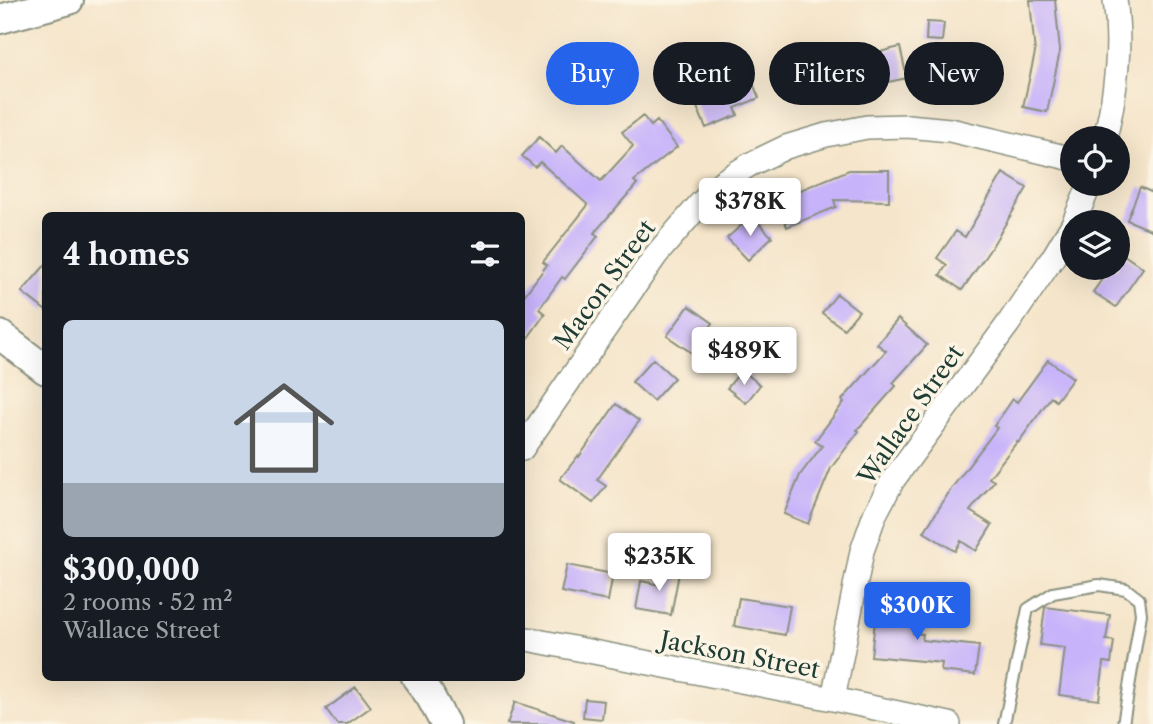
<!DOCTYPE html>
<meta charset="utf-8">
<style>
body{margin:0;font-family:"Libre Caslon Text",serif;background:#20242c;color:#f1f3f6;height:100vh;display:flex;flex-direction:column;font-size:26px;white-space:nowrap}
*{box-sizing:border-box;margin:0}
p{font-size:23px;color:#9ea1a6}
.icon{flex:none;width:38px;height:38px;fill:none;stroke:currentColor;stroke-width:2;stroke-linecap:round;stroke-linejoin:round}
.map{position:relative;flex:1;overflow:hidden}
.details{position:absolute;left:42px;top:212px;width:483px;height:469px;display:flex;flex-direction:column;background:#171b24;border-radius:10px;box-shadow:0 7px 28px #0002}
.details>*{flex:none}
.hud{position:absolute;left:546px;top:42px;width:500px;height:63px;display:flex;gap:14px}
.fabs{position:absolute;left:1060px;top:126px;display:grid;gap:14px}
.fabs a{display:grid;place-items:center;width:70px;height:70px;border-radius:50%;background:#171b24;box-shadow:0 7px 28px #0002;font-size:35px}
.price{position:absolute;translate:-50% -60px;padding:0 16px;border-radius:7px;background:#fff;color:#222;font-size:23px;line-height:46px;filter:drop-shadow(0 2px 4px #0008)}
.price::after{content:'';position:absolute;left:50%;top:42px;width:21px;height:16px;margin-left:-10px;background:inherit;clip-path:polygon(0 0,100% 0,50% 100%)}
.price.current{background:#2563eb;color:#fff}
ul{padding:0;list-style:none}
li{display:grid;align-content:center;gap:14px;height:371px;padding:0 21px}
li span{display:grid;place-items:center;height:217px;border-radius:10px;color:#555}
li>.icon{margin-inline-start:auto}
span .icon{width:126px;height:126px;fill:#fffc;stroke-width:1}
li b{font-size:30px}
h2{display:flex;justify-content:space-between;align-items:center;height:84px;padding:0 21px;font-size:30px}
.pill{padding:0 24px;border-radius:32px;background:#171b24;box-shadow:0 7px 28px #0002;font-size:24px;line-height:63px}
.pill.current{background:#2563eb;color:#fff}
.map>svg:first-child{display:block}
</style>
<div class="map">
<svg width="1153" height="724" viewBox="0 0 1153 724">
<rect width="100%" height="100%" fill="#fcf5e5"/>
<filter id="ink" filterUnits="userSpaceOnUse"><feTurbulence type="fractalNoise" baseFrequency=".0143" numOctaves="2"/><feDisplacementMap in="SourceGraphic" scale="14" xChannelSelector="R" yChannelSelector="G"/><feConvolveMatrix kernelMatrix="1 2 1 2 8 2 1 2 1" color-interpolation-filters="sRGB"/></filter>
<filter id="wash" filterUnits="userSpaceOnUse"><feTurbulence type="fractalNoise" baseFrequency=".00686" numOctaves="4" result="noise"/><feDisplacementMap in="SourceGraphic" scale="28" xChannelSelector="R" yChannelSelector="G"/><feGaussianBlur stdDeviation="1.57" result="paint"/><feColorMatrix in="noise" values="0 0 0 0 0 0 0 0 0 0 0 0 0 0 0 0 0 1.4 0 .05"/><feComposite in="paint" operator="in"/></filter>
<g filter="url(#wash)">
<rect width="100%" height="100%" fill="#f5e5ca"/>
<g id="blocks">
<path fill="#c7b3fa" d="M 1030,0 L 1055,0 L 1060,51 L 1047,112 L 1023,107 L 1035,53 Z
M 927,22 L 944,23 L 942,41 L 926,40 Z
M 900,47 L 907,78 L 879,84 L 876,72 L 792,93 L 786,67 L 845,53 L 847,60 Z
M 936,54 L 962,55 L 961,84 L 934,83 Z
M 752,81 L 759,98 L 735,108 L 738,115 L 706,128 L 694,100 L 726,87 L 728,91 Z
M 643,116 L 651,126 L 657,121 L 677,147 L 634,181 L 637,184 L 594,233 L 598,236 L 565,279 L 562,277 L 539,309 L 545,314 L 522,346 L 522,296 L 523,297 L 547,265 L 543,262 L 588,205 L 540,162 L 535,167 L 522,156 L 539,137 L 556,153 L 562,146 L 601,181 L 633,146 L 622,132 Z
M 849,170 L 889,170 L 889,201 L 834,200 L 836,207 L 787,227 L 776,200 Z
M 1003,173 L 1027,188 L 991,248 L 962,290 L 940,275 L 947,265 L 937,258 L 956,231 L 965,237 Z
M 1140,187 L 1153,193 L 1153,231 L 1127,220 Z
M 752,216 L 772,237 L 748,260 L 727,238 Z
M 1118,251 L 1143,268 L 1116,307 L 1093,292 L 1110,268 L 1118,268 Z
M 46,264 L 46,311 L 22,292 Z
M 837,294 L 859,311 L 844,329 L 822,313 Z
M 689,306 L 713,323 L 692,353 L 667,336 Z
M 898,319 L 927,345 L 893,383 L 896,386 L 857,430 L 859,431 L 831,468 L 808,524 L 784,514 L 800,475 L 822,446 L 815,441 L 844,402 L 842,400 L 886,351 L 877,344 Z
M 653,359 L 674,378 L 653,401 L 632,382 Z
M 1048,360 L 1073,378 L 1056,401 L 1051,397 L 1018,443 L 1017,442 L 989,478 L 994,481 L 970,511 L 992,525 L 976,551 L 961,541 L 955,551 L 924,532 L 951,489 L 997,428 L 994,426 L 1013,399 L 1017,402 Z
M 742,370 L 760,385 L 746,403 L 727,388 Z
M 616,404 L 639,421 L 597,480 L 606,486 L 593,503 L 560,479 L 578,456 L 579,457 Z
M 567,565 L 613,574 L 608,601 L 561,592 Z
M 663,565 L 680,568 L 671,615 L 636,609 L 641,581 L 660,585 Z
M 739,598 L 790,606 L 785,635 L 734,626 Z
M 877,604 L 916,608 L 913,633 L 923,634 L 922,640 L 979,646 L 975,675 L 941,671 L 942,663 L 871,656 Z
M 1045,607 L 1110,615 L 1106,640 L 1114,641 L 1111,663 L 1104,662 L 1099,700 L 1059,695 L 1065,648 L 1040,645 Z
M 356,687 L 371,707 L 347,724 L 337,724 L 326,709 Z
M 585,699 L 604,701 L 602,719 L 583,717 Z
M 515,702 L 574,721 L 573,724 L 507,724 Z"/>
</g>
</g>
<g filter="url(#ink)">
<use href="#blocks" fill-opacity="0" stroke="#8a917f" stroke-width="2"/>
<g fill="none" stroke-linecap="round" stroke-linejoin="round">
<defs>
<path id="service" d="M 1004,724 L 1028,609 L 1053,593 L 1099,585 L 1126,589 L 1139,599 L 1141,614 L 1123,724"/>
<path id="minor" d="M 1105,138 C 1116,93 1122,47 1115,0
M 1074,222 L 1090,184
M 522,449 L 656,255 L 699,205 L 722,182 L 749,165 L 786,147 L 826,135 L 867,127 L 908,126 L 950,130 L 1073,159
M 522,638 L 833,699 L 949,724
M 833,699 L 862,551 L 875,514 L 893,480 L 1008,324 L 1054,256 L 1073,224"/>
<path id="tertiary" d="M 0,19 L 69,0
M 0,335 L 46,370
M 416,677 L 430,696 L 445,724"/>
</defs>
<use href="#service" stroke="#8a917f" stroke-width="14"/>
<use href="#minor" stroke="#8a917f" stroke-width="26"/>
<use href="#tertiary" stroke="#8a917f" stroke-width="32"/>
<use href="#service" stroke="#fff" stroke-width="10"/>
<use href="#minor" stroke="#fff" stroke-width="23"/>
<use href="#tertiary" stroke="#fff" stroke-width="28"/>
</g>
</g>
<g text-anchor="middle" stroke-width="7" stroke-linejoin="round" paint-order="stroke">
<g font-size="24" fill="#1f3d34" stroke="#fcf5e5">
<text transform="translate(605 285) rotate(-54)" y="8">Macon Street</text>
<text transform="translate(911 415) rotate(-55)" y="8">Wallace Street</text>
<text transform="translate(740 655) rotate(11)" y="8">Jackson Street</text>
</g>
</g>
</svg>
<div class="fabs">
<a><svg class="icon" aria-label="locate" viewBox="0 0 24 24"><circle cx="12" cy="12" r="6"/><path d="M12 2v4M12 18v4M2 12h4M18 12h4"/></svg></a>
<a><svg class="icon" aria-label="layers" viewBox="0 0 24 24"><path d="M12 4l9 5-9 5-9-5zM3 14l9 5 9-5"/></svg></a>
</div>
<b class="price" style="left:750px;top:238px">$378K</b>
<b class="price" style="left:744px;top:387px">$489K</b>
<b class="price" style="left:659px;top:593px">$235K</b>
<b class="price current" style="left:917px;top:642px">$300K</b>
<div class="hud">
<a class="pill current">Buy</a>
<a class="pill">Rent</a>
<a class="pill">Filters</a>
<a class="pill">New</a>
</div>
<section class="details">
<h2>4 homes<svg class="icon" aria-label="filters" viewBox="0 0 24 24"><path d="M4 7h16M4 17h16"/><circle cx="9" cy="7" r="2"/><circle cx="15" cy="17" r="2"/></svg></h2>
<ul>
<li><span style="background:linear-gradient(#c9d6e8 75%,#9aa5b1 0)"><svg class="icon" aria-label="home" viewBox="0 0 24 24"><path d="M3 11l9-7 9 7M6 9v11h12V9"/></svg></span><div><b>$300,000</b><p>2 rooms · 52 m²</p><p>Wallace Street</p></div></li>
</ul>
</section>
</div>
